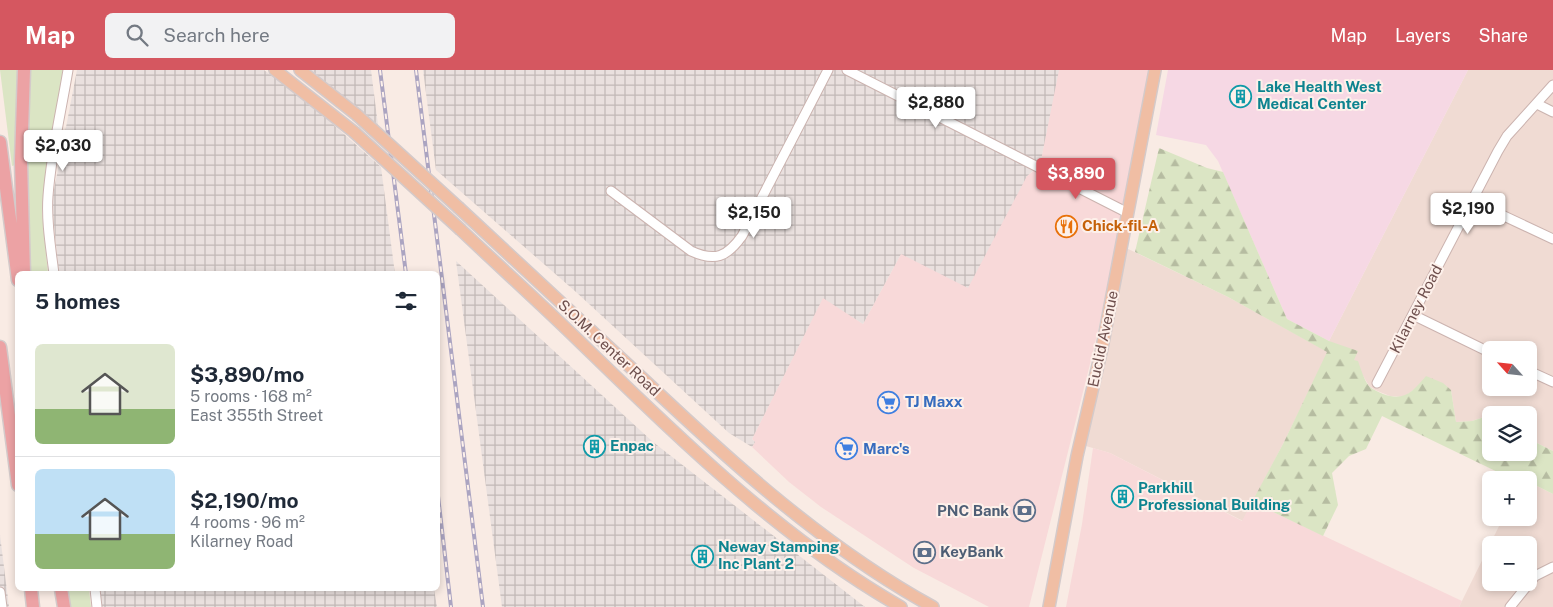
<!DOCTYPE html>
<meta charset="utf-8">
<style>
body{margin:0;font-family:"Public Sans",sans-serif;background:#f2f2f3;color:#1f2937;height:100vh;display:flex;flex-direction:column;font-size:19px;white-space:nowrap}
*{box-sizing:border-box;margin:0}
p{font-size:16px;color:#747a83}
.icon{flex:none;width:28px;height:28px;fill:none;stroke:currentColor;stroke-width:2;stroke-linecap:round;stroke-linejoin:round}
.map{position:relative;flex:1;overflow:hidden}
.side{position:absolute;left:15px;top:201px;width:425px;height:320px;display:flex;flex-direction:column;background:#fff;border-radius:8px;box-shadow:0 2px 8px #0003}
.side>*{flex:none}
.needle{width:32px;rotate:297deg}
.buttons{position:absolute;left:1482px;top:271px;display:grid;gap:10px}
.buttons a{display:grid;place-items:center;width:55px;height:55px;border-radius:8px;background:#fff;box-shadow:0 2px 8px #0003;font-size:25px}
.price{position:absolute;translate:-50% -42px;padding:0 11px;border-radius:5px;background:#fff;color:#222;font-size:16px;line-height:32px;filter:drop-shadow(0 1px 2px #0008)}
.price::after{content:'';position:absolute;left:50%;top:30px;width:15px;height:11px;margin-left:-8px;background:inherit;clip-path:polygon(0 0,100% 0,50% 100%)}
.price.active{background:#d55760;color:#fff}
ul{padding:0;list-style:none}
li{display:flex;align-items:center;gap:15px;height:125px;padding:0 20px}
li+li{border-top:1px solid #e0e1e3}
li span{display:grid;place-items:center;flex:none;width:140px;height:100px;border-radius:8px;color:#555}
li>.icon{margin-inline-start:auto}
span .icon{width:60px;height:60px;fill:#fffc;stroke-width:1}
li b{font-size:21px}
h2{display:flex;justify-content:space-between;align-items:center;height:60px;padding:0 20px;font-size:21px}
header{display:flex;align-items:center;gap:30px;box-sizing:border-box;height:70px;padding:0 25px;background:#d55760;color:#fff}
header strong{font-size:24px}
nav{display:flex;gap:28px;margin-inline-start:auto;font-size:18px}
.search{width:350px;height:45px;background:#f2f2f3;display:flex;align-items:center;gap:12px;box-sizing:border-box;padding:0 18px;border-radius:8px;color:#747a83;font-size:19px}
.map>svg:first-child{display:block}
</style>
<header>
<strong>Map</strong>
<div class="search"><svg class="icon" aria-label="search" viewBox="0 0 24 24"><circle cx="10" cy="10" r="6"/><path d="M15 15l6 6"/></svg>Search here</div>
<nav><a>Map</a><a>Layers</a><a>Share</a></nav>
</header>
<div class="map">
<svg width="1553" height="537" viewBox="0 0 1553 537">
<defs>
<pattern id="industrial-grid" width="8" height="8" patternUnits="userSpaceOnUse" patternTransform="scale(1.25)"><rect width="8" height="8" fill="#e9e0de"/><path d="M0 4h8M4 0v8" fill="none" stroke="#c1b8b6"/></pattern>
<pattern id="forest-firs" width="22" height="20" patternUnits="userSpaceOnUse" patternTransform="scale(1.25)"><rect width="22" height="20" fill="#dbe5c4"/><path d="M5 1l3.5 6h-7zM16 11l3.5 6h-7z" fill="#b6bca1"/></pattern>
</defs>
<rect width="100%" height="100%" fill="#f9ebe4"/>
<path fill="#f0dbd3" fill-rule="evenodd" d="M 1468,0 L 1553,0 L 1553,381 L 1529,369 L 1529,345 L 1491,345 L 1491,351 L 1484,347 L 1472,351 L 1456,352 L 1451,320 L 1416,318 L 1404,327 L 1390,326 L 1375,320 L 1369,316 L 1354,290 L 1329,271 ZM 1491,280 L 1529,280 L 1529,318 L 1491,318 Z
M 1122,176 L 1228,227 L 1328,282 L 1284,372 L 1243,451 L 1110,383 L 1079,374 Z
M 1529,412 L 1553,424 L 1553,537 L 1459,537 L 1503,448 L 1529,448 ZM 1491,475 L 1529,475 L 1529,512 L 1491,512 Z"/>
<path fill="#f8d9d9" d="M 1058,0 L 1151,0 L 1125,138 L 1040,95 Z
M 1036,99 L 1124,146 L 1093,282 L 1029,537 L 989,537 L 914,498 L 821,437 L 789,412 L 752,377 L 755,372 L 752,369 L 823,227 L 863,254 L 901,184 L 1027,106 Z
M 1093,378 L 1110,383 L 1242,451 L 1252,432 L 1462,531 L 1459,537 L 1066,537 L 1082,454 Z"/>
<path fill="url(#industrial-grid)" d="M 77,0 L 264,0 L 309,33 L 381,97 L 395,204 L 59,204 L 53,144 L 53,125 Z
M 311,0 L 371,0 L 378,55 Z
M 423,0 L 1059,0 L 1040,95 L 1027,106 L 968,218 L 901,184 L 863,254 L 823,228 L 752,369 L 755,372 L 752,377 L 729,363 L 576,222 L 436,100 Z
M 456,191 L 653,372 L 865,537 L 502,537 Z
M 0,465 L 9,537 L 0,537 Z
M 100,519 L 434,519 L 437,537 L 102,537 Z"/>
<path fill="#f6d8e4" d="M 1168,0 L 1468,0 L 1329,271 L 1287,249 L 1218,91 L 1206,75 L 1156,65 Z"/>
<path fill="#dbe5c4" d="M 0,0 L 18,0 L 15,95 L 12,96 Z
M 31,0 L 63,0 L 42,142 L 48,204 L 29,204 L 26,128 Z
M 65,519 L 89,519 L 91,537 L 68,537 Z"/>
<path fill="url(#forest-firs)" d="M 1159,78 L 1207,98 L 1223,102 L 1287,249 L 1329,271 L 1358,281 L 1354,290 L 1358,291 C 1361,299 1364,310 1369,316 C 1373,320 1379,322 1383,324 C 1405,332 1413,321 1426,306 L 1443,313 L 1451,320 L 1456,352 L 1472,351 L 1484,347 L 1491,351 L 1491,382 L 1529,382 L 1529,369 L 1553,381 L 1553,424 L 1529,412 L 1529,410 L 1522,409 L 1514,410 L 1382,346 L 1366,379 L 1349,386 L 1332,403 L 1338,435 L 1323,466 L 1252,432 L 1284,372 L 1327,282 L 1228,227 L 1135,182 Z"/>
<g fill="none" stroke-linecap="round" stroke-linejoin="round">
<defs>
<path id="minor" d="M 847,0 L 1128,143
M 1537,34 L 1553,42
M 611,121 L 691,181 C 715,192 727,187 742,166 L 828,0
M 1472,131 L 1553,169
M 54,204 C 51,179 46,152 48,126 C 51,84 61,42 68,0
M 1413,245 L 1491,283
M 1529,301 L 1553,312
M 1377,313 L 1498,81 L 1507,66 L 1553,15
M 95,519 L 97,537
M 0,522 L 2,537
M 1510,537 L 1535,506 L 1553,497"/>
<path id="major" d="M 275,0 L 354,62
M 300,0 L 357,45
M 459,138 C 520,194 581,251 642,308 C 732,393 824,477 933,537
M 461,160 C 500,197 540,233 579,271 C 679,368 780,468 901,537
M 1049,537 L 1077,386 L 1102,278 L 1155,0"/>
<path id="highway" d="M 24,0 L 21,91 L 24,204
M 0,72 L 18,210
M 0,277 L 18,415
M 31,519 L 33,537
M 61,519 L 64,537"/>
</defs>
<use href="#minor" stroke="#cbb3af" stroke-width="11"/>
<use href="#major" stroke="#d4caca" stroke-width="14"/>
<use href="#highway" stroke="#d4caca" stroke-width="15"/>
<use href="#minor" stroke="#fff" stroke-width="9"/>
<use href="#major" stroke="#f0bea4" stroke-width="11"/>
<use href="#highway" stroke="#eca2a4" stroke-width="12"/>
<defs>
<path id="rail" d="M 380,0 L 406,204
M 416,0 L 483,537
M 438,426 L 451,537"/>
</defs>
<use href="#rail" stroke="#aba4c1" stroke-width="4"/>
<use href="#rail" stroke="#fdf0ea" stroke-width="2" stroke-dasharray="5.5" stroke-linecap="butt"/>
<defs>
<path id="major-bridge" d="M 357,45 L 459,138
M 354,62 L 461,160"/>
</defs>
<use href="#major-bridge" stroke="#d4caca" stroke-width="14" stroke-linecap="butt"/>
<use href="#major-bridge" stroke="#f0bea4" stroke-width="11"/>
</g>
<defs>
<symbol id="building-ring" viewBox="-11 -11 22 22"><circle r="9.5" fill="#fdf0ea" stroke="#0f9aa8" stroke-width="1.5"/><path d="M-4-6H4V6H1V3H-1V6H-4ZM-2.5-4.3h1.7v1.8h-1.7ZM.8-4.3h1.7v1.8H.8ZM-2.5-1h1.7V.8h-1.7ZM.8-1h1.7V.8H.8Z" fill="#0f9aa8"/></symbol>
<symbol id="restaurant-ring" viewBox="-11 -11 22 22"><circle r="9.5" fill="#fdf0ea" stroke="#e8710a" stroke-width="1.5"/><path d="M-5-6h1v4h1v-4h1v4h1v-4h1v5L-1.5 .5V6h-2V.5L-5-1ZM5-6V6H3V1.5H1.5Q1.5-4 5-6Z" fill="#e8710a"/></symbol>
<symbol id="supermarket-ring" viewBox="-11 -11 22 22"><circle r="9.5" fill="#fdf0ea" stroke="#3f7fe0" stroke-width="1.5"/><path d="M-6-5.5h2.5l.6 2H6L4.5 2H-2.5L-4.4-4H-6ZM-1.5 3.2a1.3 1.3 0 1 0 .1 0ZM3 3.2a1.3 1.3 0 1 0 .1 0Z" fill="#3f7fe0"/></symbol>
<symbol id="bank-ring" viewBox="-11 -11 22 22"><circle r="9.5" fill="#fdf0ea" stroke="#5c6f8a" stroke-width="1.5"/><path d="M-6-4H6V4H-6ZM0-2.3a2.3 2.3 0 1 0 0 4.6a2.3 2.3 0 1 0 0-4.6Z" fill="#5c6f8a"/></symbol>
</defs>
<g fill-rule="evenodd">
<use href="#building-ring" x="1228" y="14" width="25" height="25"/>
<use href="#restaurant-ring" x="1054" y="144" width="25" height="25"/>
<use href="#supermarket-ring" x="876" y="320" width="25" height="25"/>
<use href="#building-ring" x="582" y="364" width="25" height="25"/>
<use href="#supermarket-ring" x="834" y="366" width="25" height="25"/>
<use href="#building-ring" x="1110" y="414" width="25" height="25"/>
<use href="#bank-ring" x="1012" y="428" width="25" height="25"/>
<use href="#bank-ring" x="912" y="470" width="25" height="25"/>
<use href="#building-ring" x="690" y="474" width="25" height="25"/>
</g>
<g text-anchor="middle" stroke-width="4" stroke-linejoin="round" paint-order="stroke">
<g font-size="15" font-weight="bold" fill="#0d838f" stroke="#fdf0ea" text-anchor="start">
<text x="1257" y="22">Lake Health West<tspan x="1257" dy="17">Medical Center</tspan></text>
<text x="610" y="381">Enpac</text>
<text x="1138" y="423">Parkhill<tspan x="1138" dy="17">Professional Building</tspan></text>
<text x="718" y="482">Neway Stamping<tspan x="718" dy="17">Inc Plant 2</tspan></text>
</g>
<g font-size="15" font-weight="bold" fill="#c56008" stroke="#fdf0ea" text-anchor="start">
<text x="1082" y="161">Chick-fil-A</text>
</g>
<g font-size="15" fill="#6e4f4d" stroke="#fdf0ea">
<text transform="translate(1416 239) rotate(-63)" y="5">Kilarney Road</text>
<text transform="translate(1103 269) rotate(-78)" y="5">Euclid Avenue</text>
<text transform="translate(609 278) rotate(43)" y="5">S.O.M. Center Road</text>
</g>
<g font-size="15" font-weight="bold" fill="#366cbe" stroke="#fdf0ea" text-anchor="start">
<text x="905" y="337">TJ Maxx</text>
<text x="863" y="384">Marc's</text>
</g>
<g font-size="15" font-weight="bold" fill="#4e5e75" stroke="#fdf0ea" text-anchor="end">
<text x="1009" y="446">PNC Bank</text>
<text x="940" y="487" text-anchor="start">KeyBank</text>
</g>
</g>
</svg>
<div class="buttons">
<a><svg class="needle" viewBox="-14 -14 28 28"><path d="M0-13l5 13h-10z" fill="#e53935"/><path d="M0 13l5-13h-10z" fill="#747a83"/></svg></a>
<a><svg class="icon" aria-label="layers" viewBox="0 0 24 24"><path d="M12 4l9 5-9 5-9-5zM3 14l9 5 9-5"/></svg></a>
<a>+</a>
<a>−</a>
</div>
<b class="price" style="left:936px;top:59px">$2,880</b>
<b class="price" style="left:63px;top:102px">$2,030</b>
<b class="price active" style="left:1076px;top:130px">$3,890</b>
<b class="price" style="left:1468px;top:165px">$2,190</b>
<b class="price" style="left:754px;top:169px">$2,150</b>
<section class="side">
<h2>5 homes<svg class="icon" aria-label="filters" viewBox="0 0 24 24"><path d="M4 7h16M4 17h16"/><circle cx="9" cy="7" r="2"/><circle cx="15" cy="17" r="2"/></svg></h2>
<ul>
<li><span style="background:linear-gradient(#dfe7d0 65%,#8fb573 0)"><svg class="icon" aria-label="home" viewBox="0 0 24 24"><path d="M3 11l9-7 9 7M6 9v11h12V9"/></svg></span><div><b>$3,890/mo</b><p>5 rooms · 168 m²</p><p>East 355th Street</p></div></li>
<li><span style="background:linear-gradient(#bfe0f5 65%,#8fb573 0)"><svg class="icon" aria-label="home" viewBox="0 0 24 24"><path d="M3 11l9-7 9 7M6 9v11h12V9"/></svg></span><div><b>$2,190/mo</b><p>4 rooms · 96 m²</p><p>Kilarney Road</p></div></li>
</ul>
</section>
</div>
